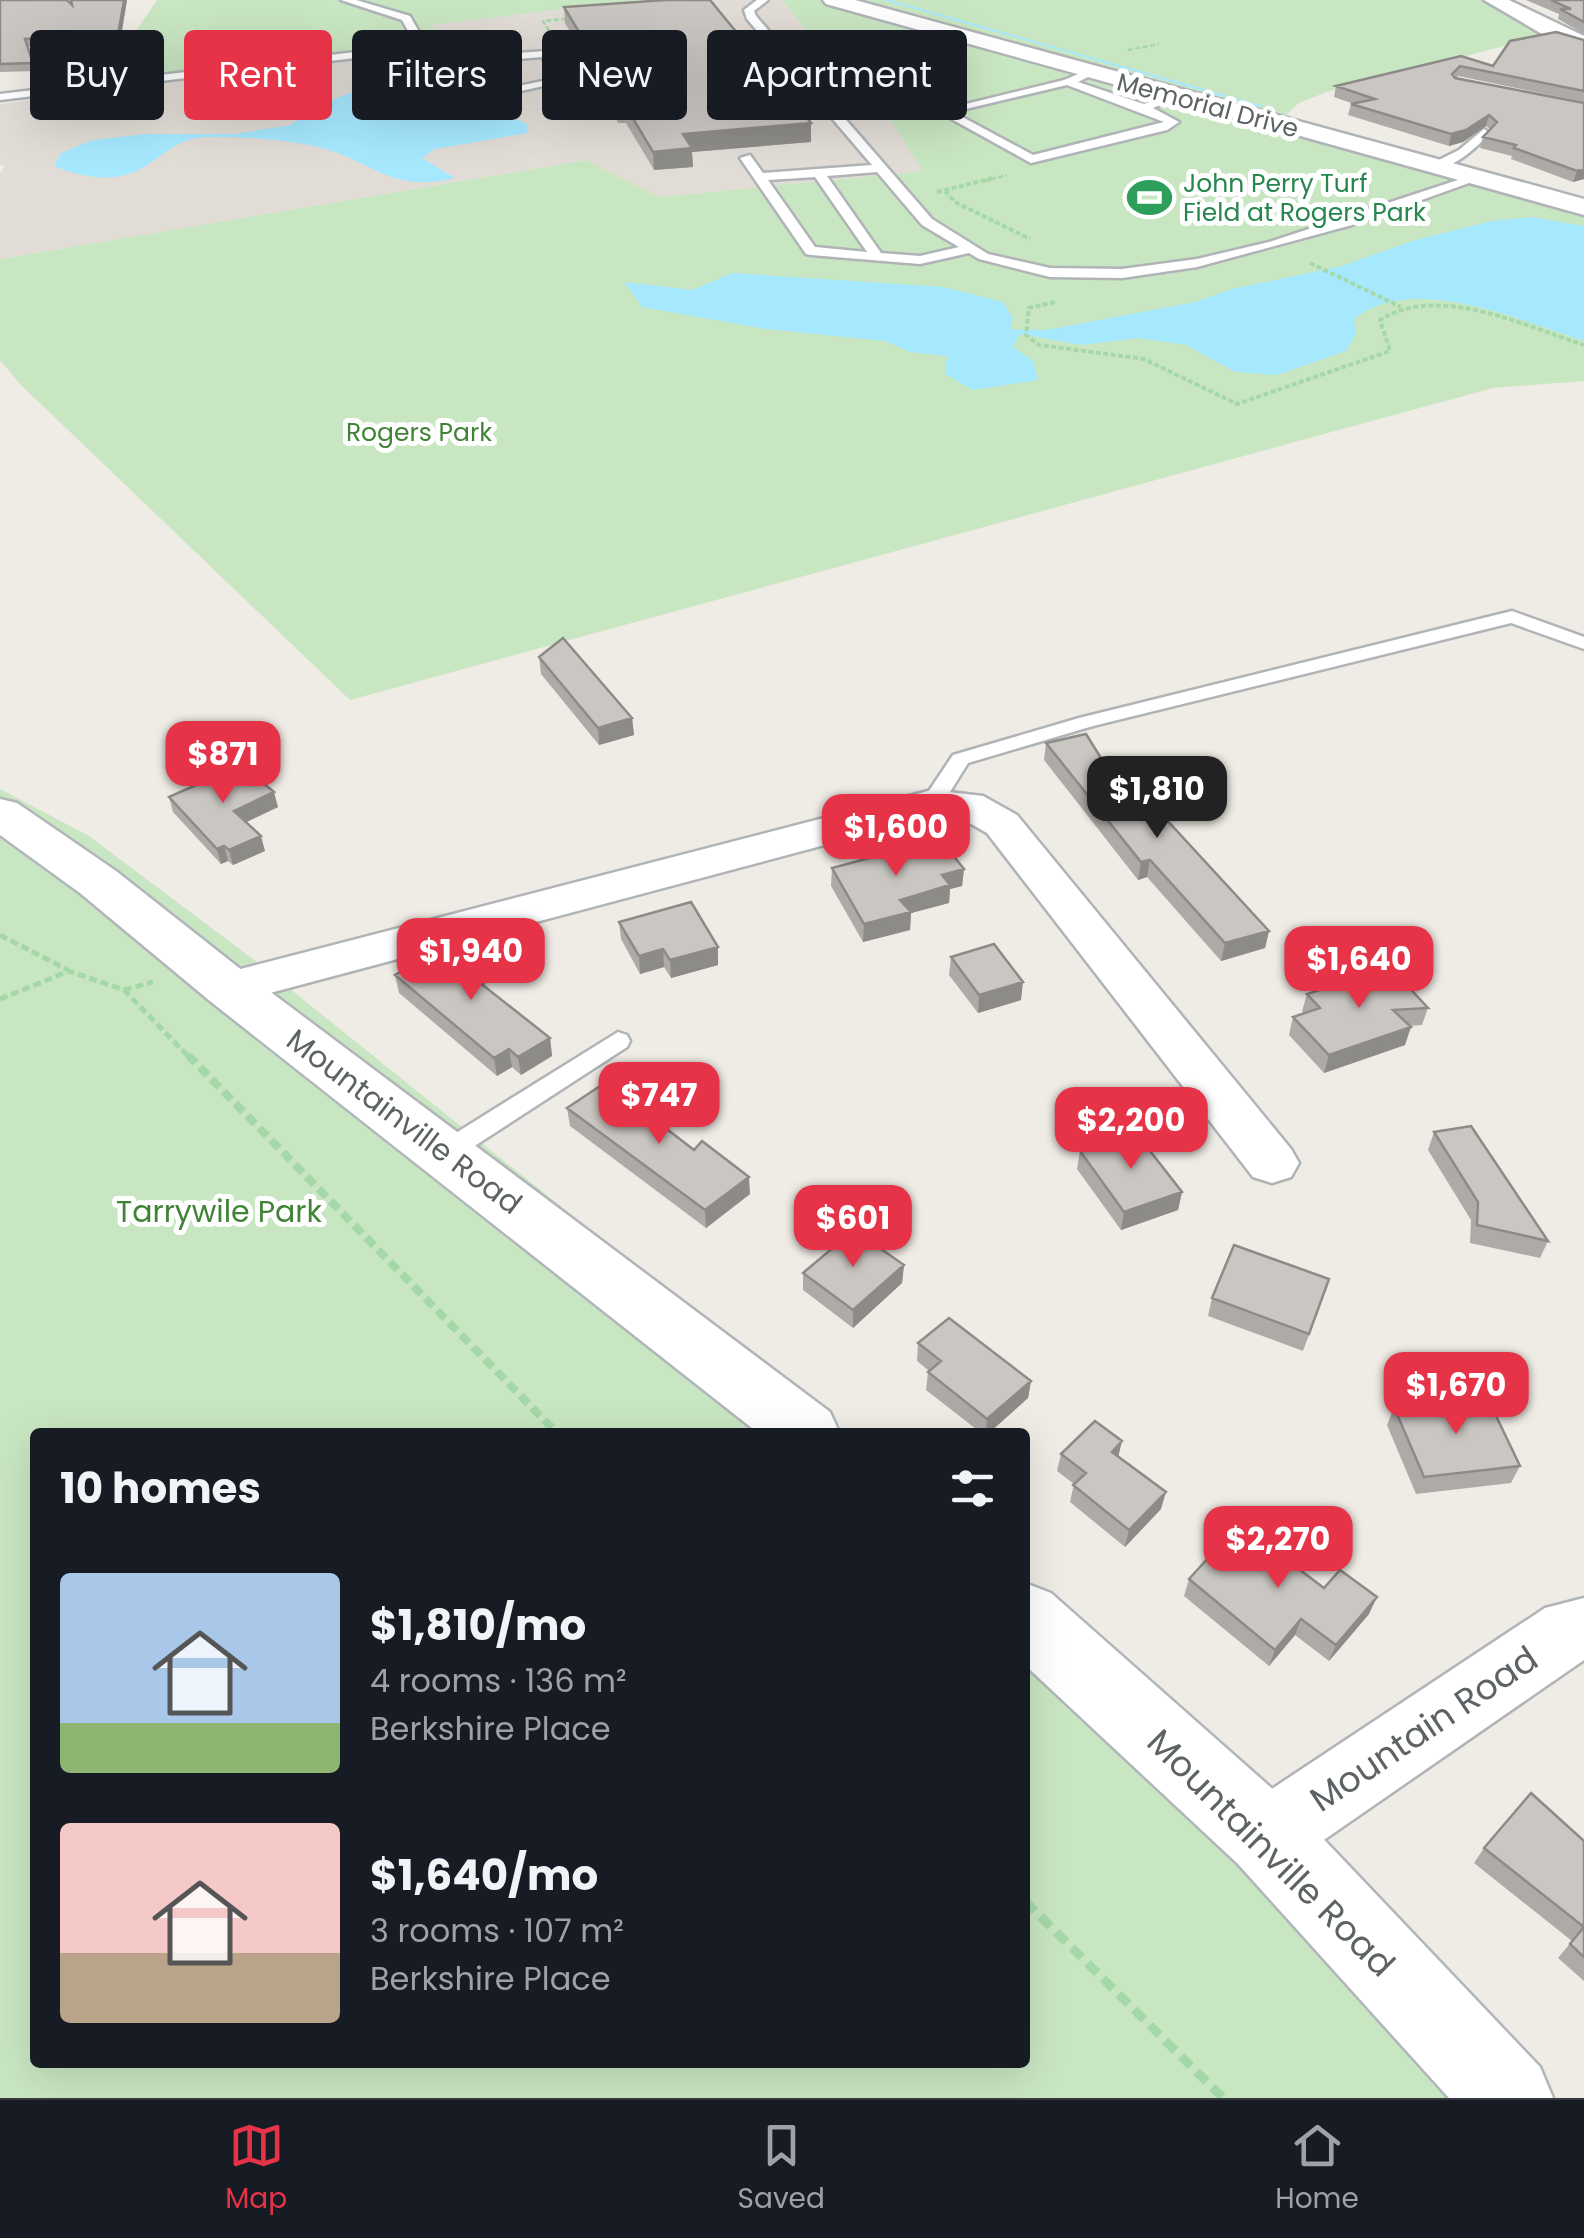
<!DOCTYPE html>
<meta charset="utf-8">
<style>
body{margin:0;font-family:Poppins,sans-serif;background:#242831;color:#f1f3f6;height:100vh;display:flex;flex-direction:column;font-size:38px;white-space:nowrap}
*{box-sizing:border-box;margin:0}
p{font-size:32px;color:#9ea1a6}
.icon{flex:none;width:55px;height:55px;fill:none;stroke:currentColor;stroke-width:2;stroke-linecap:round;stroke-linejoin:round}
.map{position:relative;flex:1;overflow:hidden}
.side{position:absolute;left:30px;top:1428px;width:1000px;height:640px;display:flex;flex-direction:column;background:#171b24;border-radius:10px;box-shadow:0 10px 40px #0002}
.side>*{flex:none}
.top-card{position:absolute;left:30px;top:30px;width:1000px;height:90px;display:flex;gap:20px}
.price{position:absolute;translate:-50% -85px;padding:0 22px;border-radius:20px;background:#e73347;color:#fff;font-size:32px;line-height:65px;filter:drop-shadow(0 2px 5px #0008)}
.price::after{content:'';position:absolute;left:50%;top:60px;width:30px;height:22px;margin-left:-15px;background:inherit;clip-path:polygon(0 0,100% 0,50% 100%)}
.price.active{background:#222;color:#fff}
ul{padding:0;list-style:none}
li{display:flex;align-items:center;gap:30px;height:250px;padding:0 30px}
li span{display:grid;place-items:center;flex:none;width:280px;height:200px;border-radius:10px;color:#555}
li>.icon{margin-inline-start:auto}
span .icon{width:120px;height:120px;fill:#fffc;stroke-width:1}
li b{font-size:42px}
h2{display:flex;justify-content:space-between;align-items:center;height:120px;padding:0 30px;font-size:42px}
.tag{padding:0 35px;border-radius:10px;background:#171b24;box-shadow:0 10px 40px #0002;font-size:35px;line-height:90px}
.tag.active{background:#e73347;color:#fff}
.tabs{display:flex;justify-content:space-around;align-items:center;height:140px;border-top:2px solid #363941;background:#171b24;font-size:28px;color:#9ea1a6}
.tabs a{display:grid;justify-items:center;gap:5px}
.tabs .active{color:#e73347}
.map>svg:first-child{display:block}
</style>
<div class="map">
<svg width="1584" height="2098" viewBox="0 0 1584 2098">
<rect width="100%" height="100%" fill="#efebe5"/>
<path fill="#e2dcd6" d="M 640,0 L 782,0 L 825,54 L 881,105 L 924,171 L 658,197 L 586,160 L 0,259 L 0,173 L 5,166 L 0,165 L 0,104 L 443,47 L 431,25 Z"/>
<path fill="#c9e6c2" d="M 157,0 L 640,0 L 432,25 L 444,48 L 95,92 Z
M 782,0 L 1488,0 L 1542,36 L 1327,92 L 1299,103 L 1274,126 L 1584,211 L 1584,381 L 1493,388 L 350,700 L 20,384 L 0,360 L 0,259 L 586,160 L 659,197 L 923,171 L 881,105 L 825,54 Z
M 0,789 L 89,836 L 249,956 L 732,1344 L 837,1432 L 35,1432 L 35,2062 L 1025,2062 L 1025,1592 L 1548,2098 L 0,2098 Z"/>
<path fill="#a6e8fe" d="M 391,87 L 465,111 L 505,114 L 527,124 L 527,133 L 435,149 L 422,158 L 455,178 C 392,193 379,165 325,149 C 290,139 246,137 210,137 C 181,137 171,149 149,164 C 120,184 85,179 54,166 L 61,153 L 93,140 L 145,134 L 234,134 L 291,125 L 317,106 L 355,91 Z
M 1532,217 L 1584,226 L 1584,341 C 1519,320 1413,272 1354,319 L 1356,334 L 1346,351 L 1277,375 L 1235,372 L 1186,345 L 1138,338 L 1082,345 L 1020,334 L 1013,347 L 1033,361 L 1038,380 L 973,390 L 945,374 L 947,356 L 910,352 L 885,341 L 766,329 L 642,307 L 624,282 L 693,290 L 732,273 L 943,287 L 1003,302 L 1013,319 L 1010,329 L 1046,330 L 1195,302 L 1232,289 L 1342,266 L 1412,241 L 1492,221 Z"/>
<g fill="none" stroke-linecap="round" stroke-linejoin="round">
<path fill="#a6e8fe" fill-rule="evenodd" d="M 883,0 L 890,0 L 1264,106 L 1259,107 Z"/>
<defs>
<path id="lane" d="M 341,0 L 356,0 L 410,16 L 426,44 L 412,52 L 429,60 L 545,51 L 565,81 L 486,99 L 411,59 L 389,54 L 0,100 L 0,94 L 389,48 L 401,50 L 415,43 L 402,20 ZM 542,57 L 553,79 L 488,92 L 439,65 Z
M 757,0 L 768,0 L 754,11 L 756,16 L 932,219 L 988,254 L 1050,268 L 1122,269 L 1197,259 L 1269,242 L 1473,175 L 1483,178 L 1352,225 L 1197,267 L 1122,278 L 1050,277 L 979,259 L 969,253 L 920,264 L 811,255 L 806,254 L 740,158 L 750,155 L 763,173 L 872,165 L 747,19 L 744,10 ZM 877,172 L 922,225 L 959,247 L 920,256 L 881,253 L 827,176 ZM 815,177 L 867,252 L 815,247 L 768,180 Z
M 1088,70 L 1092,75 L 1078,82 L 1144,104 L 1176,94 L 1176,98 L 1153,108 L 1179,122 L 1167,130 L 1031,163 L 937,111 L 1064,80 ZM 1067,85 L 1164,122 L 1033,155 L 953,112 Z
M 1484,129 L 1490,133 C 1476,148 1447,176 1427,166 L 1459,150 Z
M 1512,611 L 1584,637 L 1584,649 L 1511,623 L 1093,726 L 968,763 L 940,808 L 924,808 L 921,803 L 953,755 L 1079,718 Z
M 618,1032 L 627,1035 L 630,1041 L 627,1047 L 453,1160 L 435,1160 L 431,1153 L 435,1146 Z"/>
<path id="street" d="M 823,0 L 855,0 L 1584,199 L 1584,215 L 826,4 Z
M 1484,0 L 1509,0 L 1584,36 L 1584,49 L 1542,34 Z
M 932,790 L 983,796 L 1017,815 L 1291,1149 L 1299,1163 L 1291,1177 L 1272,1183 L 1253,1177 L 987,833 L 959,817 L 933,816 L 229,1004 L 212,999 L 205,988 L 212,977 L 229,972 Z
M 1584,1598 L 1584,1660 L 1292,1862 L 1266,1872 L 1240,1862 L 1230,1836 L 1240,1810 L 1545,1608 Z"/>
<path id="secondary" d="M 0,799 L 17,803 L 116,871 L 248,975 L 830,1412 L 839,1432 L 757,1432 L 210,1001 L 80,893 L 0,835 Z
M 1025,1583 L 1051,1593 L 1294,1808 L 1540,2067 L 1553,2098 L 1449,2098 L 1238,1864 L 1025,1665 Z"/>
</defs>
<use href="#lane" stroke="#b0b4b7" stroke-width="5"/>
<use href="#street" stroke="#b0b4b7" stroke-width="5"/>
<use href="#secondary" stroke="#b1b6ba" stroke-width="5"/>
<path stroke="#a5d8a9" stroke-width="2.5" stroke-dasharray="5 2.5" stroke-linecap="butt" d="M 549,31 L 543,21 L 574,18
M 1128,50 L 1159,44
M 984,181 L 1007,175"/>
<path stroke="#a5d8a9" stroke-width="4" stroke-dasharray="5 2.5" stroke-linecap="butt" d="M 945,191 L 955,202 L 1030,239
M 937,192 L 994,178
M 1310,263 L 1401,307
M 1055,302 L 1029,308 L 1026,335 L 1039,345 L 1144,359 L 1237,404 L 1390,351 L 1380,320 C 1438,283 1525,326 1584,345"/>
<path stroke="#a5d8a9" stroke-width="5" stroke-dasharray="8 4" stroke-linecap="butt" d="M 0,935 L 68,970
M 124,990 L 153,982
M 0,999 L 69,971 L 124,990 L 190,1058"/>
<path stroke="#a5d8a9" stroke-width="8" stroke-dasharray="11 6" stroke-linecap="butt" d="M 188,1055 L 556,1432"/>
<path stroke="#a5d8a9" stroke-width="9" stroke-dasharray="14 8" stroke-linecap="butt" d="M 1025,1901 L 1223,2098"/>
<use href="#lane" fill="#fff" fill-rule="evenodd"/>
<use href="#street" fill="#fff" fill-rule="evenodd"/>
<use href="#secondary" fill="#fff" fill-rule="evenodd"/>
</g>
<path fill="#aeaaa7" d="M 0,0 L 72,5 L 127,0 L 120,42 L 27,47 L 35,71 L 0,72 Z
M 1526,0 L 1584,0 L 1584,34 L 1558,19 L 1559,14 Z
M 564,7 L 811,123 L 811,142 L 692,152 L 693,167 L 654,170 L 626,123 L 618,123 L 598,79 L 565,23 Z
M 1584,40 L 1584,102 L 1458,76 L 1456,78 L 1584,103 L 1584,179 L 1573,182 L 1511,159 L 1512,156 L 1480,148 L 1483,137 L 1490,129 L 1486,126 L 1463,142 L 1449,146 L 1348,115 L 1351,104 L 1354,104 L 1334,97 L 1336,86 L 1461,56 L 1493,66 Z
M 539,657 L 632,718 L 634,735 L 599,745 L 541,674 Z
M 1046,743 L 1106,766 L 1148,805 L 1269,931 L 1265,948 L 1221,961 L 1147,877 L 1138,880 L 1044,760 Z
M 169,797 L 278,807 L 246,822 L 265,851 L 233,865 L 228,861 L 221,864 L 173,812 Z
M 832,868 L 964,869 L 962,886 L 950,889 L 949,903 L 911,913 L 910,930 L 863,942 L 831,886 Z
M 619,922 L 718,965 L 671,978 L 664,967 L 640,974 L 621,939 Z
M 951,957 L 1021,1000 L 978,1013 L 949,975 Z
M 482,968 L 484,986 L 550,1038 L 552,1056 L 521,1075 L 512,1067 L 497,1076 L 399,993 L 395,975 Z
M 1307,994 L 1428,1008 L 1422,1025 L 1409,1026 L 1405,1045 L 1324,1073 L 1289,1035 L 1293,1017 L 1304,1014 L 1302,1011 Z
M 567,1108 L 750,1194 L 706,1228 L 570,1126 Z
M 1434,1132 L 1548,1241 L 1540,1258 L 1470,1243 L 1471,1220 L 1428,1150 Z
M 1080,1151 L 1182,1192 L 1178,1210 L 1121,1230 L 1077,1169 Z
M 904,1265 L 902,1283 L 853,1328 L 803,1290 L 803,1273 Z
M 1323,1297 L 1303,1351 L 1208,1316 L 1212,1298 Z
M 918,1343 L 1031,1381 L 1028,1398 L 990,1432 L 980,1432 L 926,1390 L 928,1372 L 929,1371 L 917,1361 Z
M 1394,1407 L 1520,1466 L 1511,1483 L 1416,1494 L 1387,1425 Z
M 1061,1454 L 1118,1457 L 1161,1509 L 1125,1547 L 1070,1502 L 1074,1484 L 1057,1471 Z
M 1189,1579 L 1324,1588 L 1369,1614 L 1329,1661 L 1295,1635 L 1269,1666 L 1184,1596 Z
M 1584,1841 L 1584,1981 L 1558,1958 L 1572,1941 L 1474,1863 L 1484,1848 Z"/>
<path fill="#8d8b88" d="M 124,0 L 127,0 L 120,42 L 118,35 Z
M 1489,115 L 1486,126 L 1463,142 L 1449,146 L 1451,134 Z
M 811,123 L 811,142 L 692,152 L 693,167 L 654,170 L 653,152 L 683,134 Z
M 1584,169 L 1584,179 L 1573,182 L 1577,171 Z
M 632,718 L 634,735 L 599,745 L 598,728 Z
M 274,792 L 278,807 L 238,826 L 234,811 Z
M 261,836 L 265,851 L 233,865 L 229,850 Z
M 224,846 L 228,861 L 221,864 L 217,849 Z
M 1150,860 L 1147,877 L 1138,880 L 1141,862 Z
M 964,869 L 962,886 L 950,889 L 949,903 L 911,913 L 910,930 L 863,942 L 864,924 L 900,900 L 942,875 Z
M 1269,931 L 1265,948 L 1221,961 L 1225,943 Z
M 718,947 L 718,965 L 671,978 L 670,960 Z
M 663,949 L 664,967 L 640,974 L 639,956 Z
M 482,968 L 485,985 L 472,993 L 470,975 Z
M 1023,982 L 1021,1000 L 978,1013 L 979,995 Z
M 1411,1027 L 1405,1045 L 1324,1073 L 1329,1055 Z
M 550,1038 L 552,1056 L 521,1075 L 518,1057 Z
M 509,1049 L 512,1067 L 497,1076 L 494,1058 Z
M 749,1177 L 750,1194 L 706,1228 L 705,1210 Z
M 1182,1192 L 1178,1210 L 1121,1230 L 1124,1212 Z
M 904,1265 L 902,1283 L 853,1328 L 853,1310 Z
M 1031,1381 L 1028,1398 L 990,1432 L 986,1432 L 987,1419 Z
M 1122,1441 L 1118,1458 L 1112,1452 Z
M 1166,1492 L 1161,1509 L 1125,1547 L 1129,1530 Z
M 1377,1597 L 1369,1614 L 1329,1661 L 1336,1645 Z
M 1301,1619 L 1295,1635 L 1269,1666 L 1275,1650 Z"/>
<path fill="#cac6c2" stroke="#8d8b88" stroke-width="2.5" d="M 0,0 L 67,0 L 72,5 L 71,0 L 124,0 L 118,35 L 25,39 L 33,63 L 0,64 Z
M 666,0 L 710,0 L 811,123 L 683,134 L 692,148 L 653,152 L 625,105 L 617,105 L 597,62 L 564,7 Z
M 1551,0 L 1584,0 L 1584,22 L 1560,9 L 1571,9 Z
M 1556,32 L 1584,40 L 1584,91 L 1460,66 L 1452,74 L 1455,78 L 1584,103 L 1584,169 L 1577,171 L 1514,148 L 1516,145 L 1483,137 L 1497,122 L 1489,115 L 1466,130 L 1451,134 L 1351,104 L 1375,99 L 1336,86 L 1461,56 L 1493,66 L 1510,41 Z
M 563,638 L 632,718 L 598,728 L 539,657 Z
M 1086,734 L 1106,766 L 1109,761 L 1148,805 L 1152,804 L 1269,931 L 1225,943 L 1150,860 L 1141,862 L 1046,743 Z
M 241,765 L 274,792 L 234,811 L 261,836 L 229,850 L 224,846 L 217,849 L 169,797 Z
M 940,839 L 964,869 L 942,875 L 950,885 L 900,900 L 911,912 L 864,924 L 832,868 Z
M 691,902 L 718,947 L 670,960 L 663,949 L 639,956 L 619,922 Z
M 449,944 L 482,968 L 470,975 L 550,1038 L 518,1057 L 509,1049 L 494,1058 L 395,975 Z
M 994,944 L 1023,982 L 979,995 L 951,957 Z
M 1390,967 L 1428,1008 L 1393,1010 L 1411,1027 L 1329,1055 L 1293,1017 L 1320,1008 L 1307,994 Z
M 606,1082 L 694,1150 L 702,1141 L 749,1177 L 705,1210 L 567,1108 Z
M 1471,1126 L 1548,1241 L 1477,1225 L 1478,1202 L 1434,1132 Z
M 1136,1133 L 1182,1192 L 1124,1212 L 1080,1151 Z
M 854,1230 L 904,1265 L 853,1310 L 803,1273 Z
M 1234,1245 L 1329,1279 L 1309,1334 L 1212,1298 Z
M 949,1318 L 1031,1381 L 987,1419 L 928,1372 L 941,1361 L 918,1343 Z
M 1487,1397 L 1520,1466 L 1424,1477 L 1394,1407 Z
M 1095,1421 L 1122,1441 L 1112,1452 L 1166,1492 L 1129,1530 L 1073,1485 L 1086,1473 L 1061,1454 Z
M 1239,1524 L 1324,1588 L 1340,1570 L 1377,1597 L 1336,1645 L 1301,1619 L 1275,1650 L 1189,1579 Z
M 1531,1793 L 1584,1841 L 1584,1957 L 1570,1944 L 1584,1927 L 1484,1848 Z"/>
<defs>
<symbol id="stadium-bare" viewBox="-9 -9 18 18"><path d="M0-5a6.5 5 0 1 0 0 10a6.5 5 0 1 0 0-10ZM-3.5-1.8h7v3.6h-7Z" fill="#2e9e5b" stroke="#fff" stroke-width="2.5" paint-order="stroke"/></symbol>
</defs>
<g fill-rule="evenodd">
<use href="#stadium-bare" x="1118" y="166" width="63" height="63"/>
</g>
<g text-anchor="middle" stroke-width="10" stroke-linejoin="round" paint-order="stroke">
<g font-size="25" fill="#5d6265" stroke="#fff">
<text transform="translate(1208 105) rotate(15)" y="9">Memorial Drive</text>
</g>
<g font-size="25" fill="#27864d" stroke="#fff" text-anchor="start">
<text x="1183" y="192">John Perry Turf<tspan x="1183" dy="29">Field at Rogers Park</tspan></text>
</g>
<g font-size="25" fill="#408336" stroke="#fff">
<text x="419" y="441">Rogers Park</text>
</g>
<g font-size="30" fill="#5d6265" stroke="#fff">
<text transform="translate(404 1122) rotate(37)" y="10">Mountainville Road</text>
</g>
<g font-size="30" fill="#408336" stroke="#fff">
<text x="219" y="1222">Tarrywile Park</text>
</g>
<g font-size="35" fill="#5d6265" stroke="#fff">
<text transform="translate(1424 1729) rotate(-34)" y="12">Mountain Road</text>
<text transform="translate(1271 1853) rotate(45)" y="12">Mountainville Road</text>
</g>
</g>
</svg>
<b class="price" style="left:223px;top:806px">$871</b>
<b class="price active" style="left:1157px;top:841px">$1,810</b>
<b class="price" style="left:896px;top:879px">$1,600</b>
<b class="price" style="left:471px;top:1003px">$1,940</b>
<b class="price" style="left:1359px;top:1011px">$1,640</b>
<b class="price" style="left:659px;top:1147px">$747</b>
<b class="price" style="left:1131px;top:1172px">$2,200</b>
<b class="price" style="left:853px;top:1270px">$601</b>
<b class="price" style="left:1456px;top:1437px">$1,670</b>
<b class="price" style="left:1278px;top:1591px">$2,270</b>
<div class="top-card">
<a class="tag">Buy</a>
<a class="tag active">Rent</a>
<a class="tag">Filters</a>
<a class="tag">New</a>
<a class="tag">Apartment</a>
</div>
<section class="side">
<h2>10 homes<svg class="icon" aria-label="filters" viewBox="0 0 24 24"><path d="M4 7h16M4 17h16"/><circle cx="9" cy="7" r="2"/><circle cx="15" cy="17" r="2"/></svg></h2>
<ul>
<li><span style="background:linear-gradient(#a9c7e8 75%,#8fb573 0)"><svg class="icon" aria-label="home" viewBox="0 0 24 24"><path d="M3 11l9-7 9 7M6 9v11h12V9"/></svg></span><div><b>$1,810/mo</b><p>4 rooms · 136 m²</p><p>Berkshire Place</p></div></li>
<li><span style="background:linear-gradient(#f6c9c9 65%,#b9a48a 0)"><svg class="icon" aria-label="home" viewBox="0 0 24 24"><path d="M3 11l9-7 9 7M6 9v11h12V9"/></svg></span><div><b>$1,640/mo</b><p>3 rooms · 107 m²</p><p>Berkshire Place</p></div></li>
</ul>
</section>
</div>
<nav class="tabs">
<a class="active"><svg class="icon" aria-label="map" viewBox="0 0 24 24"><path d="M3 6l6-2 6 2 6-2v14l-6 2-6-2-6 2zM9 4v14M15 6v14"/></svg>Map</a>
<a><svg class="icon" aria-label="saved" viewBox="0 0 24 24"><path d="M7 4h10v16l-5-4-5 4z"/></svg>Saved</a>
<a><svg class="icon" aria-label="home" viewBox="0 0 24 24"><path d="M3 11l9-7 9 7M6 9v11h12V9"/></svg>Home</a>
</nav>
